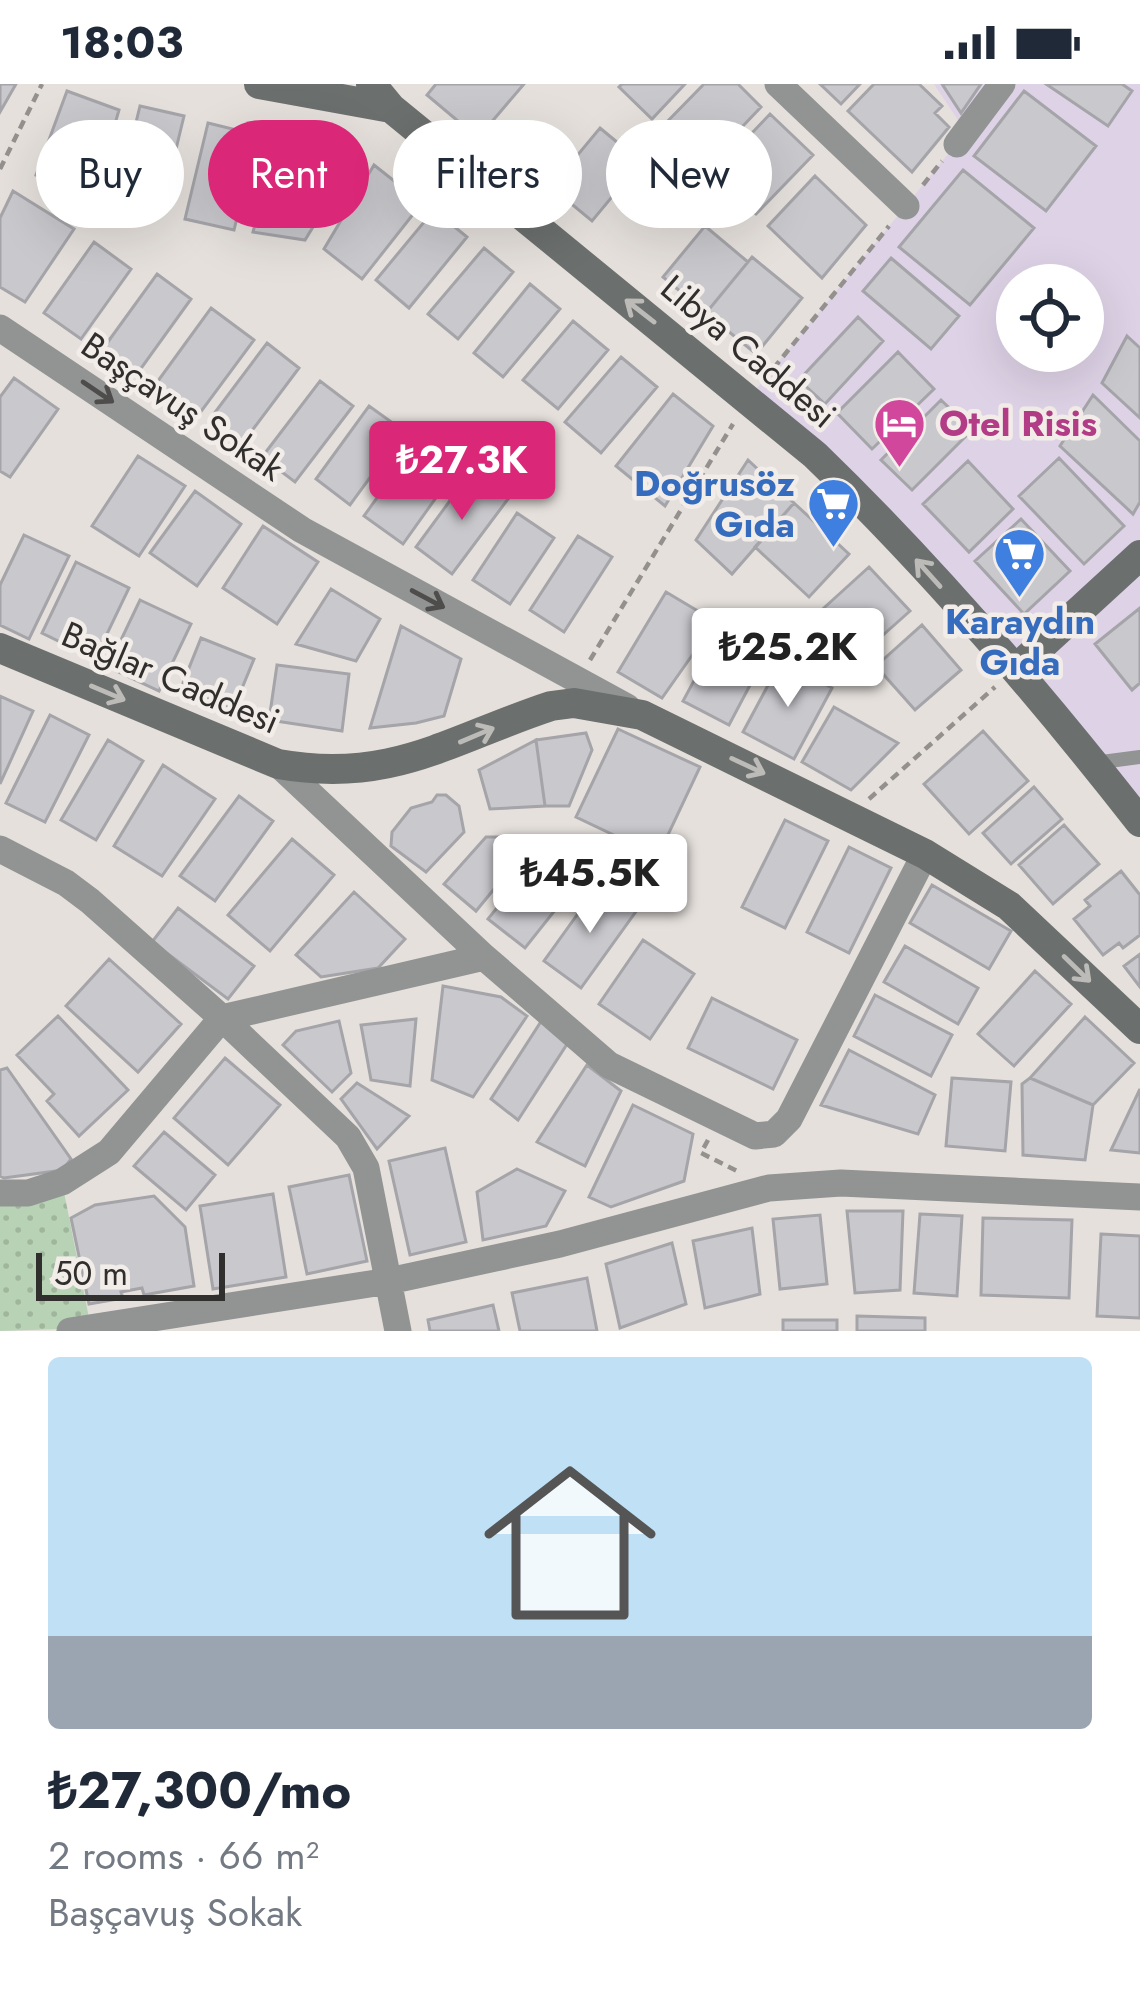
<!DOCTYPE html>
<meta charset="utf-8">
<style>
body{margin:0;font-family:Jost,sans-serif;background:#f6f6f7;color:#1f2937;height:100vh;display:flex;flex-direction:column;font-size:45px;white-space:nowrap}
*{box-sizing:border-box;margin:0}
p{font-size:39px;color:#747a83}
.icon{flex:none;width:66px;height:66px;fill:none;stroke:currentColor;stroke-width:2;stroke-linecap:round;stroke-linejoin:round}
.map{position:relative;height:1247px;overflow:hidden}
.side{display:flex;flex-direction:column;background:#fff;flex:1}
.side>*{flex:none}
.top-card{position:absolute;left:36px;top:36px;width:1068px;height:108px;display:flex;gap:24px}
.controls{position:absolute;left:996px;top:180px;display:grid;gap:24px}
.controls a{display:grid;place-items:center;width:108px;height:108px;border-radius:50%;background:#fff;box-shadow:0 12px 48px #0002;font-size:60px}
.scale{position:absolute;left:36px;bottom:30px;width:189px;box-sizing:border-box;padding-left:12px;border:6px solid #312f2d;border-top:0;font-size:33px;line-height:42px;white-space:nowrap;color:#312f2d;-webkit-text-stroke:9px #f2ede9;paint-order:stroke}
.price{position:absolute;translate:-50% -102px;padding:0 27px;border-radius:12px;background:#fff;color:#222;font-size:39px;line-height:78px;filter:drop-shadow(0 3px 6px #0008)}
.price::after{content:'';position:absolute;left:50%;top:72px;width:36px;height:27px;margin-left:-18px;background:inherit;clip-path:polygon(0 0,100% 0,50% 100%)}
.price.current{background:#db2777;color:#fff}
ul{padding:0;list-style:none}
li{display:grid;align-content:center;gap:24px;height:636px;padding:0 48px}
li+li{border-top:3px solid #e0e1e3}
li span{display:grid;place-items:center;height:372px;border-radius:12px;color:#555}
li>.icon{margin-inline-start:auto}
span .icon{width:216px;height:216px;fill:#fffc;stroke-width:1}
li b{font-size:51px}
.chip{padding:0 42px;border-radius:54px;background:#fff;box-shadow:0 12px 48px #0002;font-size:42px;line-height:108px}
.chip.current{background:#db2777;color:#fff}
.status{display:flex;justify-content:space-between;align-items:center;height:84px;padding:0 60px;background:#fff;direction:ltr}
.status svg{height:33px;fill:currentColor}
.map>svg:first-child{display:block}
</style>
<div class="status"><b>18:03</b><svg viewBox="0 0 49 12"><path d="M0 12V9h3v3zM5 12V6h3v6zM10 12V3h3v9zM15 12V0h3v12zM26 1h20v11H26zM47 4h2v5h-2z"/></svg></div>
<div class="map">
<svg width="1140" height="1247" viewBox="0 0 1140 1247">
<defs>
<pattern id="grass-dots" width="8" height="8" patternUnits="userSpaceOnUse" patternTransform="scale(3)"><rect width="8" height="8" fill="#b8d2b5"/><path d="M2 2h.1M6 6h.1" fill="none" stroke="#9fb59c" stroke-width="1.8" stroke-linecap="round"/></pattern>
</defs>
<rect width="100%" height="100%" fill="#e5e0dc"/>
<path fill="#ded2e6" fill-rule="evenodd" d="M 934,0 L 1140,0 L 1140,738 L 749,314 L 966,48 ZM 1017,201 L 1083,201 L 1083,267 L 1017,267 Z"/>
<path fill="url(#grass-dots)" d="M 62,1098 L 91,1244 L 0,1247 L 0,1109 Z"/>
<path fill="#c8c8cd" stroke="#a4a4a9" stroke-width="3" d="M 0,0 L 16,0 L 0,28 Z
M 436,0 L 524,0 L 478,54 L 427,11 Z
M 622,0 L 685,0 L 652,35 L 619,3 Z
M 704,0 L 738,0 L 761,23 L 704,83 L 662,43 Z
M 820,0 L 860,0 L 841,20 Z
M 874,0 L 919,0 L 942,22 L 935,29 L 949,43 L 912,88 L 848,27 Z
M 942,0 L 981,0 L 961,29 Z
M 1046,0 L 1122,0 L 1132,7 L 1108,42 Z
M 67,7 L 119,26 L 94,113 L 36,91 Z
M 1024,7 L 1096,62 L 1046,127 L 974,72 Z
M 140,22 L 184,32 L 161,127 L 117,116 Z
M 770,30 L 813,71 L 756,130 L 713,90 Z
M 208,39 L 257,51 L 234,146 L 185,135 Z
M 600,44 L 641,78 L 592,137 L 551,103 Z
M 277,57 L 354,76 L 305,156 L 253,148 Z
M 374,81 L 422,119 L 362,195 L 324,165 Z
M 963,86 L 1034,144 L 970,221 L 899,163 Z
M 815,92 L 866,141 L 822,194 L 768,142 Z
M 13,107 L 74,145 L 25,218 L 0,203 L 0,134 Z
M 434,126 L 467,153 L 409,224 L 376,196 Z
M 705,142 L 748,178 L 706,229 L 663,193 Z
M 94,158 L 131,185 L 81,255 L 44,229 Z
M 484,164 L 513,188 L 458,255 L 428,230 Z
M 752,173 L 802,214 L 756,270 L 706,229 Z
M 891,174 L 959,232 L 931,265 L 863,207 Z
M 157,190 L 191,215 L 137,290 L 102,266 Z
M 530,200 L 560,225 L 503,293 L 474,269 Z
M 211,224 L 254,256 L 197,333 L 155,301 Z
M 858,233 L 883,257 L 825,320 L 799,296 Z
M 573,237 L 608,266 L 558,325 L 523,296 Z
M 1127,252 L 1140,264 L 1140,334 L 1102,299 Z
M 267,259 L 299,284 L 242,360 L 210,335 Z
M 898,268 L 934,305 L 872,365 L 837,329 Z
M 621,273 L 657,303 L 601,369 L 565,338 Z
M 14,294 L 58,325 L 10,393 L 0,387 L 0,313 Z
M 320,297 L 353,322 L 295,398 L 262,373 Z
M 673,310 L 713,342 L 665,422 L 616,382 Z
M 1093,311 L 1140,357 L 1140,418 L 1133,430 L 1060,362 Z
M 941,316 L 972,346 L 912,406 L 881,376 Z
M 369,322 L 404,347 L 350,421 L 316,395 Z
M 416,359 L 455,387 L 403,460 L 364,432 Z
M 138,372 L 185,402 L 139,472 L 92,442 Z
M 1059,374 L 1124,442 L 1084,480 L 1019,412 Z
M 748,376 L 794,419 L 732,490 L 696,456 Z
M 968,377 L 1013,425 L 969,468 L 923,420 Z
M 471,388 L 508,415 L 452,490 L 416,463 Z
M 195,407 L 241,440 L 197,502 L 150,469 Z
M 794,419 L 849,470 L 809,513 L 755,463 Z
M 517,429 L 554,454 L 510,520 L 473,496 Z
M 1021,435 L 1070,487 L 1024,530 L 975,477 Z
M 263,442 L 318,478 L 277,540 L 223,504 Z
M 24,451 L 69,472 L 29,555 L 0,541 L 0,501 Z
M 578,452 L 612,473 L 564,548 L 530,526 Z
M 76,478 L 129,504 L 95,575 L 42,549 Z
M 869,483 L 910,527 L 855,576 L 815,532 Z
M 331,505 L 380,535 L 356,577 L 296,560 Z
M 666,508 L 708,533 L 696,554 L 700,560 L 662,614 L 618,588 Z
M 140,516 L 191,540 L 159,607 L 108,583 Z
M 1140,524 L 1140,599 L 1132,606 L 1095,560 Z
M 725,539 L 770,563 L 729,641 L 683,617 Z
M 922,541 L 961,586 L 915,626 L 876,582 Z
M 401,542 L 461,575 L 444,632 L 416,639 L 370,644 Z
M 201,554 L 254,575 L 233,626 L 181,604 Z
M 781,577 L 832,604 L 794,675 L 743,648 Z
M 277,581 L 349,590 L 342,647 L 269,636 Z
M 0,612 L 33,627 L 0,700 Z
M 834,623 L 898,659 L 851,706 L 802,678 Z
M 50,631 L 89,651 L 45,738 L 6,719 Z
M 618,645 L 700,683 L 658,772 L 576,733 Z
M 983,647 L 1028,697 L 969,750 L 924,700 Z
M 586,649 L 592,666 L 569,722 L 545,722 L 536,656 Z
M 108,656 L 143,677 L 96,756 L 61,736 Z
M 536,656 L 545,722 L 490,725 L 479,686 Z
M 163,681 L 215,715 L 162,792 L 114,762 Z
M 1034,703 L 1062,735 L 1011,780 L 983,749 Z
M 437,711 L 446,711 L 459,722 L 464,748 L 426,788 L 391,762 L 392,748 L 411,724 L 432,718 Z
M 239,712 L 273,737 L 215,817 L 180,792 Z
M 785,736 L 828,757 L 785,844 L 742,823 Z
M 1064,741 L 1099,780 L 1053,820 L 1019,781 Z
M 486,753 L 499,753 L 522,771 L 476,827 L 444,800 Z
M 292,755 L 334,791 L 270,867 L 228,831 Z
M 546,762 L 583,791 L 525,864 L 488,835 Z
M 849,763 L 891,784 L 849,869 L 807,848 Z
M 1121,787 L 1140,811 L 1140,851 L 1123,864 L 1119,859 L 1103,871 L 1074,835 L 1090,822 L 1085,816 Z
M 600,799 L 637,826 L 581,904 L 544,877 Z
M 932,801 L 1011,847 L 989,885 L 910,839 Z
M 354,808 L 405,855 L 378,884 L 321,893 L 296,871 Z
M 178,824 L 254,882 L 228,915 L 152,858 Z
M 643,856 L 694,890 L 650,955 L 599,920 Z
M 905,862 L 978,904 L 958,940 L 884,898 Z
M 1140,870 L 1140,903 L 1124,882 Z
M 109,875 L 181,940 L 138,988 L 66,922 Z
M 1035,887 L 1071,920 L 1014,982 L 978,950 Z
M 443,902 L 501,913 L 527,932 L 473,1013 L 432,996 Z
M 875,911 L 952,951 L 931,992 L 854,952 Z
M 712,914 L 797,956 L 773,1005 L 688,964 Z
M 58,932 L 128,1006 L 79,1052 L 47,1017 L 54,1010 L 17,971 Z
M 1085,933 L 1134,979 L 1093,1021 L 1030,994 Z
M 416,935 L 410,1002 L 371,996 L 361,941 Z
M 542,936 L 569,957 L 518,1036 L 491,1015 Z
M 339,937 L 351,989 L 332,1008 L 283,961 L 296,947 Z
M 849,966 L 935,1011 L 918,1050 L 821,1021 Z
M 225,974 L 280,1021 L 228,1081 L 174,1034 Z
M 587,981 L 621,1007 L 585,1082 L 537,1058 Z
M 7,984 L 71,1075 L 63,1086 L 4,1094 L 0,1092 L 0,986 Z
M 952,994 L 1011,998 L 1005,1067 L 946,1062 Z
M 1030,994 L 1093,1021 L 1085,1076 L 1023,1071 L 1022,1000 Z
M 357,999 L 409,1032 L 377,1065 L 341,1015 Z
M 1140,1005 L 1140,1069 L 1111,1066 Z
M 633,1021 L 693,1050 L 684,1097 L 611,1123 L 589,1113 Z
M 164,1048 L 215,1091 L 186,1126 L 134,1082 Z
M 445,1064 L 466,1158 L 410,1171 L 389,1077 Z
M 517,1085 L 565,1107 L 546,1142 L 483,1156 L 477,1108 Z
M 349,1091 L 367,1177 L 307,1190 L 289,1103 Z
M 273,1110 L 286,1193 L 213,1205 L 200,1122 Z
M 154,1112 L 185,1143 L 194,1202 L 144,1211 L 142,1204 L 121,1208 L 123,1214 L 89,1220 L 71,1134 L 95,1121 Z
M 847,1127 L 903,1127 L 900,1206 L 855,1209 Z
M 920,1130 L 962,1132 L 957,1212 L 914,1209 Z
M 820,1131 L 827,1200 L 780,1205 L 773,1135 Z
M 983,1134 L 1072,1136 L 1069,1214 L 981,1211 Z
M 752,1144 L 760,1210 L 705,1224 L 693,1157 Z
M 1101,1150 L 1140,1152 L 1140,1234 L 1097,1232 Z
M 672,1159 L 686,1220 L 620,1244 L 606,1180 Z
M 587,1194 L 597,1247 L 520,1247 L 512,1209 Z
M 493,1221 L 499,1247 L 430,1247 L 428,1236 Z
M 857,1232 L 925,1234 L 925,1247 L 857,1247 Z
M 783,1236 L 837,1236 L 837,1247 L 783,1247 Z"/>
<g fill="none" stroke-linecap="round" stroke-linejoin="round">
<path stroke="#94908d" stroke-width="4.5" stroke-dasharray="9 6" stroke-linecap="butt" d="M 0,85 L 42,0
M 923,101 L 942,77
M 764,296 L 889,142
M 590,576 L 733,340
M 869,715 L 995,603
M 708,1056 L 701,1069 L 737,1087"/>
<path stroke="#919493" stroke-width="14" d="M 1094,679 L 1140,673"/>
<path stroke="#919493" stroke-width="27" d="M 778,0 L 906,122
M 957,60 L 1002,0
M 0,244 L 302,446 L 627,623
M 278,680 L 484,873 L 609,981 L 755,1052 L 774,1050 L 789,1035 L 925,770
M 0,765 L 66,799 L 90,817 L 222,934 L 348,1053 L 366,1084 L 398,1247
M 0,1109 L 28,1109 L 62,1098 L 109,1068 L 222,934 L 484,873
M 70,1247 L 389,1197 L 560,1160 L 769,1104 L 841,1099 L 1140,1113"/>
<path stroke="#6b6f6e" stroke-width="30" d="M 259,0 L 391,24
M 371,0 L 391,24 L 815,371 C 933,485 1039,609 1140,738
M 0,564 L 278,680 C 392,700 448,656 551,622 L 574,619 L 642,631 L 925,770 L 1009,822 L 1140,945
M 1016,585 L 1140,471"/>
</g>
<defs><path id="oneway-shaft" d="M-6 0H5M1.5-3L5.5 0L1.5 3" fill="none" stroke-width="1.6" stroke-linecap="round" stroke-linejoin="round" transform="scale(3)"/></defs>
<g stroke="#bcbbb8">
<use href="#oneway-shaft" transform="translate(640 227) rotate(-142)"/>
<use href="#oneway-shaft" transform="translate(928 489) rotate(-132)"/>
<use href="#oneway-shaft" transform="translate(108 609) rotate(23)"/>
<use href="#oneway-shaft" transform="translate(477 651) rotate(-23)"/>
<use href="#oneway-shaft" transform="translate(748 682) rotate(25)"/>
<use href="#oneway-shaft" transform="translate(1077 885) rotate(44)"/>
</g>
<g stroke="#4e4d4c">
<use href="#oneway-shaft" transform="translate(98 308) rotate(34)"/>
<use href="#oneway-shaft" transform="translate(428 515) rotate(28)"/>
</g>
<defs>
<symbol id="hotel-pin" viewBox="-11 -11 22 30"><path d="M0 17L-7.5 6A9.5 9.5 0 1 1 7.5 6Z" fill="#d1479c" stroke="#f2ede9"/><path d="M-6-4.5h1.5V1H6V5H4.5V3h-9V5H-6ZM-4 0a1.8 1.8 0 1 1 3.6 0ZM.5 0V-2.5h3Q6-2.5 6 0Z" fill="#fff"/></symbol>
<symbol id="supermarket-pin" viewBox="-11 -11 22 30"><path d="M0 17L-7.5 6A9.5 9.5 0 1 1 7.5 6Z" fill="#3f7fe0" stroke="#f2ede9"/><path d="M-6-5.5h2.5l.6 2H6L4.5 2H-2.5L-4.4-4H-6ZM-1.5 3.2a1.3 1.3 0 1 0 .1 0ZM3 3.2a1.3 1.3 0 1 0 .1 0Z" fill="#fff"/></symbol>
</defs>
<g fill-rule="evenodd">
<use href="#hotel-pin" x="870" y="310" width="59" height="81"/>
<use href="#supermarket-pin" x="804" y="390" width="59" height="81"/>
<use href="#supermarket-pin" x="990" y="440" width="59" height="81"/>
</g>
<g text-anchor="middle" stroke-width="9" stroke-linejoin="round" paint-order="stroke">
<g font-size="36" fill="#312f2d" stroke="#f2ede9">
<text transform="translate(749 267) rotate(40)" y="13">Libya Caddesi</text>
<text transform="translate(183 322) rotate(34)" y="13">Başçavuş Sokak</text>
<text transform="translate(171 593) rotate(23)" y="13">Bağlar Caddesi</text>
</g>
<g font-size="36" font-weight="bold" fill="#b23c85" stroke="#f2ede9" text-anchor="start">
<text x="939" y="352">Otel Risis</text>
</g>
<g font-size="36" font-weight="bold" fill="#366cbe" stroke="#f2ede9" text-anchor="end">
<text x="795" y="412">Doğrusöz<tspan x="795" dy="41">Gıda</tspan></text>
<text x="1020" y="550" text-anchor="middle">Karaydın<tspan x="1020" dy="41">Gıda</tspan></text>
</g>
</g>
</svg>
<div class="controls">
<a><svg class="icon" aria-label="locate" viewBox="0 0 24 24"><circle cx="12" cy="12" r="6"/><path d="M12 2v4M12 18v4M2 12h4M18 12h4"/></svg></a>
</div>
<div class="scale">50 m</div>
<b class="price current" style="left:462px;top:439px">₺27.3K</b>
<b class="price" style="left:788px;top:626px">₺25.2K</b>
<b class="price" style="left:590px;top:852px">₺45.5K</b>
<div class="top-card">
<a class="chip">Buy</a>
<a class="chip current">Rent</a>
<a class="chip">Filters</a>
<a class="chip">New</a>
</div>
</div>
<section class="side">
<ul>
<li><span style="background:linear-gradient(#bfe0f5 75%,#9aa5b1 0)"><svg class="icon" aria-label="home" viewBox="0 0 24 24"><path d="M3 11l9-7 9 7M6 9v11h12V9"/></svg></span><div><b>₺27,300/mo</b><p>2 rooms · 66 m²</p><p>Başçavuş Sokak</p></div></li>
</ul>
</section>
